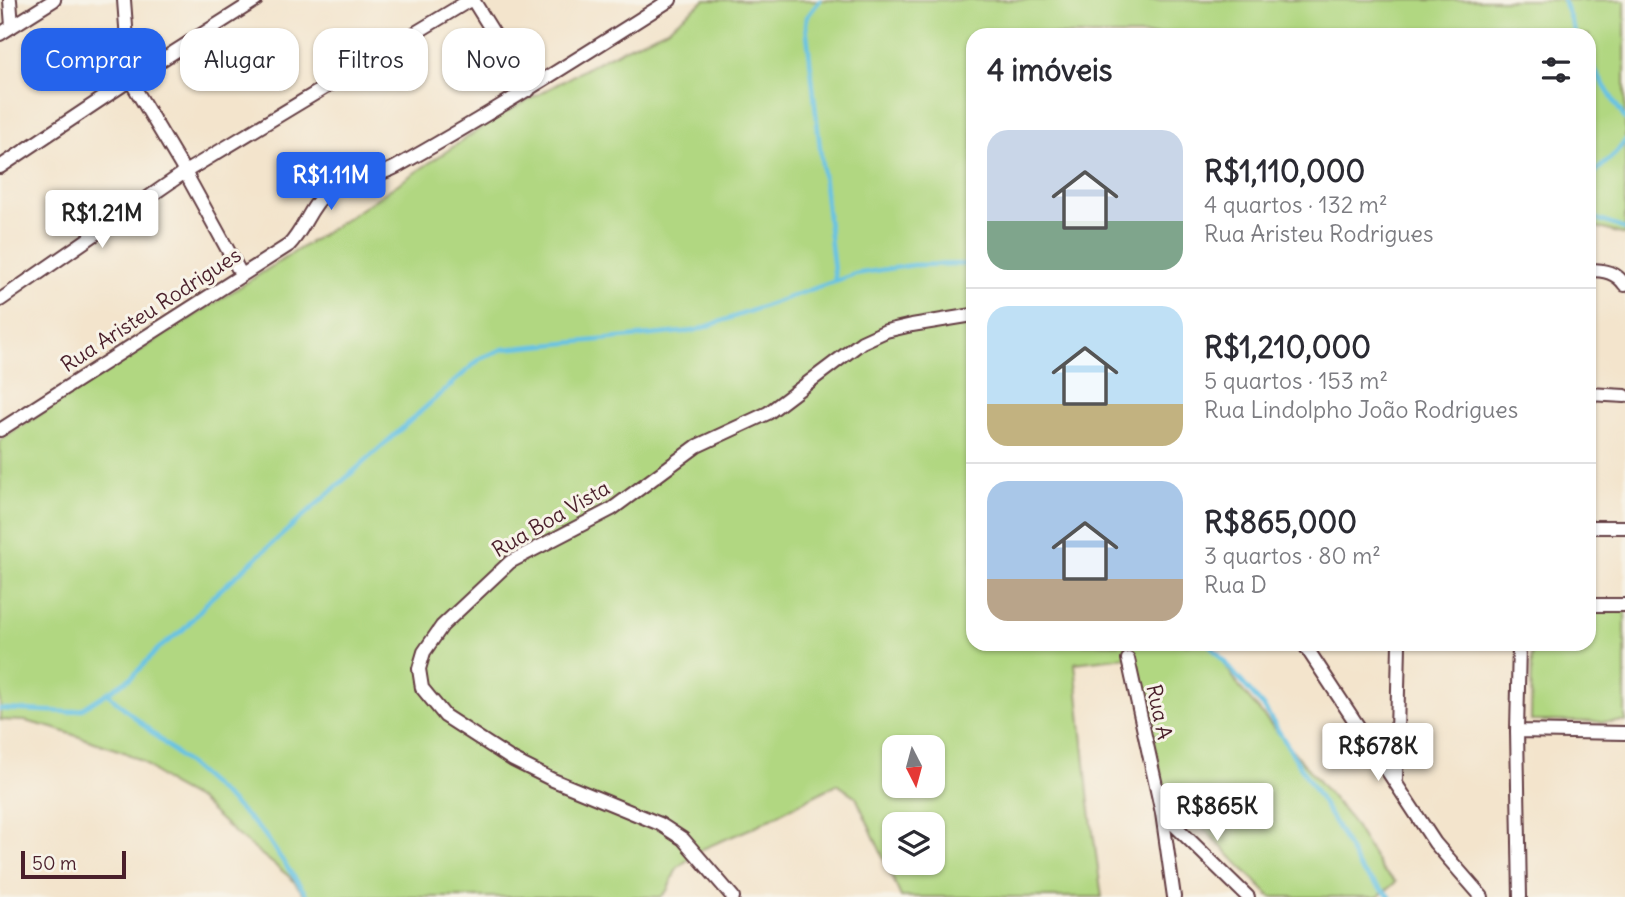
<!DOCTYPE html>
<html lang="pt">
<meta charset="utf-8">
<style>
body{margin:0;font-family:Delius,sans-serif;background:#f7f7f7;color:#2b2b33;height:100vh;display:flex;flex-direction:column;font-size:26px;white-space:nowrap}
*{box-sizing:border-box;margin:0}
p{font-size:23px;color:#7c7c81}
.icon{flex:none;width:38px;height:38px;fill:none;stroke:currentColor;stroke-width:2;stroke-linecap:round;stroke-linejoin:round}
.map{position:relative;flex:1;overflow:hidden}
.panel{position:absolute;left:966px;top:28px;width:630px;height:623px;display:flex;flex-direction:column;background:#fff;border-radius:21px;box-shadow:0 2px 5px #0004}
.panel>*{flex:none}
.banner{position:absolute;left:21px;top:28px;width:665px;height:63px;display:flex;gap:14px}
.needle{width:46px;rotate:174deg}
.fabs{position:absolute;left:882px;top:735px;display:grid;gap:14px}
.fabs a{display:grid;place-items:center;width:63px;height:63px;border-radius:14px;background:#fff;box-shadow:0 2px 5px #0004;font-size:35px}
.scale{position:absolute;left:21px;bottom:18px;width:105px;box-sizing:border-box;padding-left:7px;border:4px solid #4a1f2b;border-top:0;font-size:19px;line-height:24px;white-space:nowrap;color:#4a1f2b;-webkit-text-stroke:5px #f7f3e8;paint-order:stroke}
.price{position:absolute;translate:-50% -60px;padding:0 16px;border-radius:7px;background:#fff;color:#222;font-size:23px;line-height:46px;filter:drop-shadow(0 2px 4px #0008)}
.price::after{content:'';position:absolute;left:50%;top:42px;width:21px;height:16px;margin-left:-10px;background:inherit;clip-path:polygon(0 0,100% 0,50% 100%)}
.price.selected{background:#2563eb;color:#fff}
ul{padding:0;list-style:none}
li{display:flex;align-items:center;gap:21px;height:175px;padding:0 21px}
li+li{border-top:2px solid #e1e1e2}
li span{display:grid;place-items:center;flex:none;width:196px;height:140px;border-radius:21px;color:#555}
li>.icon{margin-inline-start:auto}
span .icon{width:84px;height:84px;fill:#fffc;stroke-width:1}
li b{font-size:30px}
h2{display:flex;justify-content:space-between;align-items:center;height:84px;padding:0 21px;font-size:30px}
.pill{padding:0 24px;border-radius:21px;background:#fff;box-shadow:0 2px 5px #0004;font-size:24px;line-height:63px}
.pill.selected{background:#2563eb;color:#fff}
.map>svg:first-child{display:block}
</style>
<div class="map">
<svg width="1625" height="897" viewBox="0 0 1625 897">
<rect width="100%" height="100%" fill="#f7f3e8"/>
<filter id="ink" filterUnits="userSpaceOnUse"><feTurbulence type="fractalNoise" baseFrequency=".0143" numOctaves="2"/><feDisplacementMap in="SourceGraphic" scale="14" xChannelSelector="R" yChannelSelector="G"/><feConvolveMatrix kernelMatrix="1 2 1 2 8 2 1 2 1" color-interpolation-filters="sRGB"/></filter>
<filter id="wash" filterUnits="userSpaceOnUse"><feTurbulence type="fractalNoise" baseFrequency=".00686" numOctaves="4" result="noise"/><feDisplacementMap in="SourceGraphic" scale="28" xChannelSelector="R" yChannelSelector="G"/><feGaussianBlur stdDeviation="1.57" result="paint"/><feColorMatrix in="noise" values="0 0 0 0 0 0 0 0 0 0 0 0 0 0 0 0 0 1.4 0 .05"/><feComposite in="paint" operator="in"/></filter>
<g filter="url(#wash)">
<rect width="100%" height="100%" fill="#f3e4cc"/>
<path fill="#b1d781" stroke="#7e7b56" stroke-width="2" fill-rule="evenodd" d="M 705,0 L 1625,0 L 1625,235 L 1589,225 L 1589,35 L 973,35 L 973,644 L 1212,644 L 1240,688 L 1352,821 L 1382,870 L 1396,882 L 1378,897 L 1271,897 L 1180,805 L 1166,796 L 1134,656 L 1075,663 L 1089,803 L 1102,897 L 901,897 L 856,797 L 837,784 L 752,828 L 702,849 L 677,868 L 667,891 L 661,897 L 306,897 L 291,878 L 237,835 L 199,800 L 171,785 L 142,761 L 124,752 L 53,728 L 25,721 L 0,720 L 0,440 L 343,221 L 499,116 L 605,58 L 667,29 ZM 894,747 L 933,747 L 933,786 L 894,786 ZM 894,824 L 933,824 L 933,863 L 894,863 Z
M 1589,611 L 1625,611 L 1625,722 L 1531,721 L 1532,644 L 1589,644 Z"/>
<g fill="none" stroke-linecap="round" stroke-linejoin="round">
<path stroke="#66c2e4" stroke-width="4.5" d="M 820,0 L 807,17 L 806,25 L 835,280
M 1563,0 L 1576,35
M 1589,61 L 1625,119
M 1589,178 L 1616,153 L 1625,141
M 1589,216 L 1625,229
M 1209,644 L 1265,709 L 1336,825 L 1361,871 L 1390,897
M 107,693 L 236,806 L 264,834 L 308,897
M 0,709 L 69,712 L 82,709 L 132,677 L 158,649 L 184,629 L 210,599 L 481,358 L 503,349 L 694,331 L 855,274 L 913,265 L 973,264"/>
</g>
</g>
<g filter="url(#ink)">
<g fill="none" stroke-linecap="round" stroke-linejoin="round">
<defs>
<path id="street" d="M 10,0 L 12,26
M 124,0 L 130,80 L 185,172 L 241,274
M 473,0 L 529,90
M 0,34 L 54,0
M 0,167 L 130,80 L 256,0
M 1589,270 C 1604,270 1616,272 1625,285
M 0,300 L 185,172 L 470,0
M 1589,394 L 1625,396
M 0,430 L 289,245 C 304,230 310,206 326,193 C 346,178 374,179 396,167 C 489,115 579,58 670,0
M 1589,527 L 1625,527
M 1589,605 L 1625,605
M 1304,644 L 1435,843 L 1482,897
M 1519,644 L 1517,731 L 1520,897
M 1128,659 L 1162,813 L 1174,897
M 1517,731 L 1625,733
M 1396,779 L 1399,644
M 1162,813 L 1248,897
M 733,897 L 683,839 L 660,824 L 553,780 L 513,760 L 445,716 L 422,688 L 419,669 L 424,652 L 442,626 L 510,562 L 612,509 L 697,446 L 768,413 L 862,342 L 886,331 L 912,325 L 973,315"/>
</defs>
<use href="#street" stroke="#633d43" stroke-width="16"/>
<use href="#street" stroke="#fff" stroke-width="12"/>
</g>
</g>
<g text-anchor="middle" stroke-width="6" stroke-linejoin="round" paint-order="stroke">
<g font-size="21" fill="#4a1f2b" stroke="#f7f3e8">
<text transform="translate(151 310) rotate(-33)" y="7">Rua Aristeu Rodrigues</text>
<text transform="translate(551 519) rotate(-30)" y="7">Rua Boa Vista</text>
<text transform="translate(1159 712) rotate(78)" y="7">Rua A</text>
</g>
</g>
</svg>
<div class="fabs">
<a><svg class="needle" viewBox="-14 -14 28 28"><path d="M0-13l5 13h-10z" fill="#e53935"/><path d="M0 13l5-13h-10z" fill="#7c7c81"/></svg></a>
<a><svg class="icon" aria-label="layers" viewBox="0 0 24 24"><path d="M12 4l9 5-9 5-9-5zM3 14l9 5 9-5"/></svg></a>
</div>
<div class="scale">50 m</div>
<b class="price selected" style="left:331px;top:212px">R$1.11M</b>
<b class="price" style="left:102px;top:250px">R$1.21M</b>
<b class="price" style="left:1378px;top:783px">R$678K</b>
<b class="price" style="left:1217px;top:843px">R$865K</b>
<div class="banner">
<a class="pill selected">Comprar</a>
<a class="pill">Alugar</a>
<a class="pill">Filtros</a>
<a class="pill">Novo</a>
</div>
<section class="panel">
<h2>4 imóveis<svg class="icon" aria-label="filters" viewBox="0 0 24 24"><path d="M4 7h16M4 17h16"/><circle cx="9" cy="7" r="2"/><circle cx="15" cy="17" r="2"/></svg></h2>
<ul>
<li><span style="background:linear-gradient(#c9d6e8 65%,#7fa58c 0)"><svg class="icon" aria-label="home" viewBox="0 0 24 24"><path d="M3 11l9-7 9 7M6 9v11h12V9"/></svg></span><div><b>R$1,110,000</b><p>4 quartos · 132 m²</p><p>Rua Aristeu Rodrigues</p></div></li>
<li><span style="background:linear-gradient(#bfe0f5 70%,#c2b280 0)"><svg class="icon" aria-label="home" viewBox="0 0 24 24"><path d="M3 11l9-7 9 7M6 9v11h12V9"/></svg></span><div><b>R$1,210,000</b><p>5 quartos · 153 m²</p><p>Rua Lindolpho João Rodrigues</p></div></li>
<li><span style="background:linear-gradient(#a9c7e8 70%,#b9a48a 0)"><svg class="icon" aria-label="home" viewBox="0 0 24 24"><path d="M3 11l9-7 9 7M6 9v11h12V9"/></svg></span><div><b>R$865,000</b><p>3 quartos · 80 m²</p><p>Rua D</p></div></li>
</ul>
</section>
</div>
